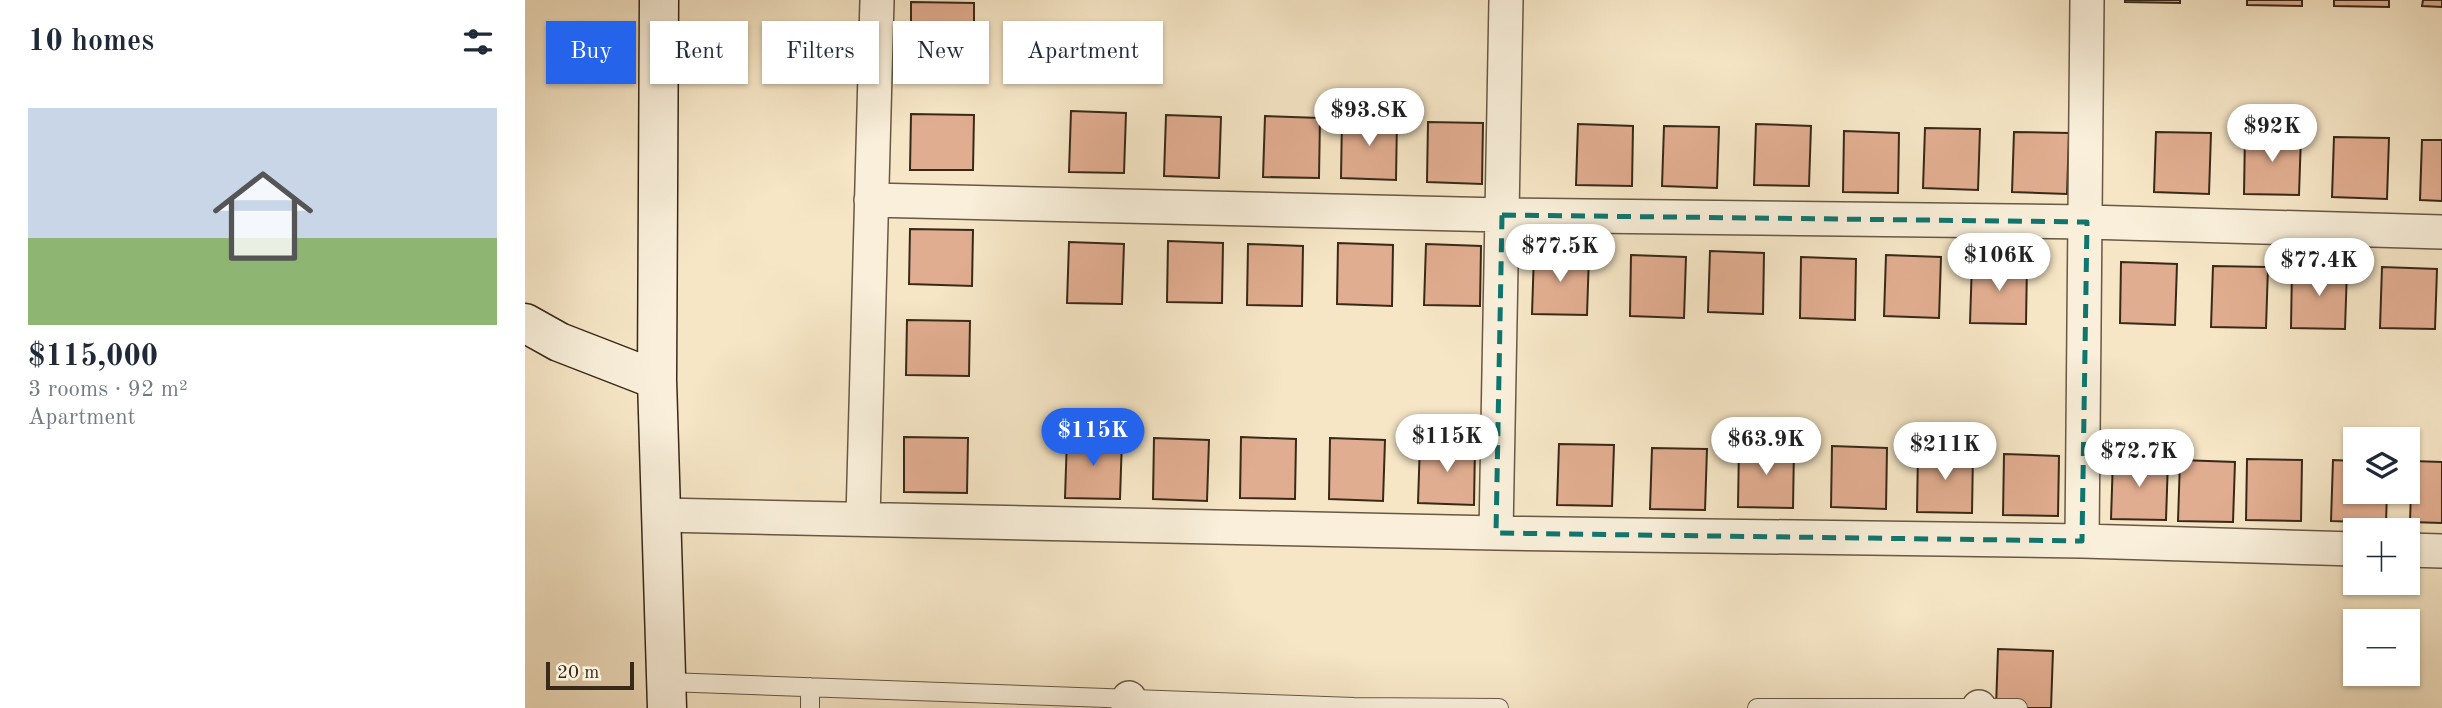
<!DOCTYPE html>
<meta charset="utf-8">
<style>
body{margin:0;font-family:"Old Standard TT",serif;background:#f6f6f7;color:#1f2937;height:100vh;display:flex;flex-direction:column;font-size:26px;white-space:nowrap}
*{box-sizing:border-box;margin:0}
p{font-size:23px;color:#747a83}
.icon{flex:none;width:38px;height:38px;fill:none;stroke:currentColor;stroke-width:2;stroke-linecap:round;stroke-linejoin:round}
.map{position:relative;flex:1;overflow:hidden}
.drawer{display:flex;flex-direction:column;background:#fff;width:525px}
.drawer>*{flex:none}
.guide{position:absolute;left:21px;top:21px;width:665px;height:63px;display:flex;gap:14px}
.fabs{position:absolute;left:1818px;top:427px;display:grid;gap:14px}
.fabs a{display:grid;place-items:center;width:77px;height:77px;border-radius:0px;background:#fff;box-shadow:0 2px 5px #0004;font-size:35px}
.scale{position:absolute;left:21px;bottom:18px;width:88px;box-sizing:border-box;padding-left:7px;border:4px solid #382918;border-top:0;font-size:19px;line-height:24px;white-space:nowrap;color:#382918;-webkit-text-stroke:5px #f9efda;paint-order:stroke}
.price{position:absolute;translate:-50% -60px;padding:0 16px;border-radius:24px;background:#fff;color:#222;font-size:23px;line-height:46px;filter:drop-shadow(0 2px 4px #0008)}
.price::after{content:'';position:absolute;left:50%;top:42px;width:21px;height:16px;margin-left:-10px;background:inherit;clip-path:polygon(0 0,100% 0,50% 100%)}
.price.current{background:#2563eb;color:#fff}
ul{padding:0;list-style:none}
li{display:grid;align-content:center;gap:14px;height:371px;padding:0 28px}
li+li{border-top:2px solid #e0e1e3}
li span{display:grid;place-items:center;height:217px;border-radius:0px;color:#555}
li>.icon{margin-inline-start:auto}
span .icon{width:126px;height:126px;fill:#fffc;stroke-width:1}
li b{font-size:30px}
h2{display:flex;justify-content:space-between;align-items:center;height:84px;padding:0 28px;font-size:30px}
.pill{padding:0 24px;border-radius:0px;background:#fff;box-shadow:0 2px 5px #0004;font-size:24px;line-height:63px}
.pill.current{background:#2563eb;color:#fff}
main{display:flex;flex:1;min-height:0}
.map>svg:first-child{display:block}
</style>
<main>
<section class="drawer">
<h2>10 homes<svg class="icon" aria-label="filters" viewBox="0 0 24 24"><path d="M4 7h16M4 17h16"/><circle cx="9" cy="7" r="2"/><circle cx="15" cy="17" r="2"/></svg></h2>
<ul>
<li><span style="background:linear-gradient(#c9d6e8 60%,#8fb573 0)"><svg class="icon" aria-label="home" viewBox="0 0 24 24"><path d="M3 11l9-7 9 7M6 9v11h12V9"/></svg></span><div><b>$115,000</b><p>3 rooms · 92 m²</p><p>Apartment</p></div></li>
</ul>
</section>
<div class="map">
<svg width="1917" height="708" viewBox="0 0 1917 708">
<rect width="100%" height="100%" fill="#f6e6c6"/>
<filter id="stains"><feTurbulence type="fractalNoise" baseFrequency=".00286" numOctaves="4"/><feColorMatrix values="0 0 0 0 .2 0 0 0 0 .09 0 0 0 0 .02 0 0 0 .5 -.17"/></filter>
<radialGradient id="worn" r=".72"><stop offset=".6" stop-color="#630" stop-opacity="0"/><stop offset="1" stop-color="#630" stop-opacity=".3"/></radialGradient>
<path fill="#e1ad90" stroke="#382918" stroke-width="2" d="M 1600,0 L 1655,0 L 1655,3 L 1600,2 Z
M 1722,0 L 1777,0 L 1777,6 L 1722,5 Z
M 1809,0 L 1864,0 L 1864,7 L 1809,6 Z
M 1898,0 L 1917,0 L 1917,7 L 1897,6 Z
M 386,2 L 449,3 L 449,58 L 386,57 Z
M 546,111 L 601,113 L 599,173 L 544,172 Z
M 386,114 L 449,115 L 448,170 L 385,170 Z
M 641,115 L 696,117 L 694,178 L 639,176 Z
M 740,116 L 795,118 L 794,178 L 738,177 Z
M 817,117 L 872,119 L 871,180 L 816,178 Z
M 903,122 L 958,123 L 957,184 L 902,182 Z
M 1053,124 L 1108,126 L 1107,186 L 1051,185 Z
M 1231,124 L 1286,126 L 1284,186 L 1229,185 Z
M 1139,126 L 1194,127 L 1192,188 L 1137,186 Z
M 1400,128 L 1455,129 L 1453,190 L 1398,188 Z
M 1319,131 L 1374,133 L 1373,193 L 1318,192 Z
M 1489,132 L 1544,133 L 1542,194 L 1487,192 Z
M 1631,132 L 1686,133 L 1684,194 L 1629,192 Z
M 1720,133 L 1776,135 L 1774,195 L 1719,194 Z
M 1809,137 L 1864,138 L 1862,199 L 1807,197 Z
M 1897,140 L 1917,140 L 1917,201 L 1895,200 Z
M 385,229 L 448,230 L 447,286 L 384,284 Z
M 643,241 L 698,243 L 697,303 L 642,302 Z
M 544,242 L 599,244 L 597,304 L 542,303 Z
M 813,243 L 868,245 L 867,306 L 812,304 Z
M 723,244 L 778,246 L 777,306 L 722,305 Z
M 901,244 L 956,246 L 955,306 L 899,305 Z
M 1185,251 L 1239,253 L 1238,314 L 1183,312 Z
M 1009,253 L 1064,255 L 1062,315 L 1007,314 Z
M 1106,255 L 1161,257 L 1159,318 L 1105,316 Z
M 1361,255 L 1416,257 L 1414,318 L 1359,316 Z
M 1276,257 L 1331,259 L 1330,320 L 1275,318 Z
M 1447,262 L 1502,263 L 1501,324 L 1445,323 Z
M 1596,262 L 1652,264 L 1650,325 L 1595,323 Z
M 1688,266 L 1743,267 L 1741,328 L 1686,327 Z
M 1767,267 L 1822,269 L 1820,329 L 1766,328 Z
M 1857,267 L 1912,269 L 1910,329 L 1855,328 Z
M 382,320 L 445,321 L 444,376 L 381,375 Z
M 379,437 L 443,438 L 442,493 L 379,492 Z
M 542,437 L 597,439 L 595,499 L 540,498 Z
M 716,437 L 771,439 L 770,499 L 715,498 Z
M 629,438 L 684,440 L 682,501 L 628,499 Z
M 805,438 L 860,440 L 858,501 L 804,499 Z
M 895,443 L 950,444 L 949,505 L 893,503 Z
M 1034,444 L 1089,445 L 1087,506 L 1032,505 Z
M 1214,446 L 1269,447 L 1268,508 L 1213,507 Z
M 1307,446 L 1362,448 L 1361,509 L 1306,507 Z
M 1127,448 L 1182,449 L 1180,510 L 1125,509 Z
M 1393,451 L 1448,452 L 1447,513 L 1392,512 Z
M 1479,454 L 1534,456 L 1533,516 L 1478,515 Z
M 1588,458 L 1643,460 L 1641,520 L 1586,519 Z
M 1722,459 L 1777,460 L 1776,521 L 1721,520 Z
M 1655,460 L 1710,462 L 1708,522 L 1653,521 Z
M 1808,460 L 1830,461 L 1830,492 L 1862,492 L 1861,523 L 1806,521 Z
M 1887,461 L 1917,462 L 1917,523 L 1885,522 Z
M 1473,649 L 1528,651 L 1526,708 L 1471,708 Z"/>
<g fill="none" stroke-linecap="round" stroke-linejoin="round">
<defs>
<path id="lane" d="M 143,682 L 829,707 L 974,708
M 285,708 L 285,687
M 1232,708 L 1493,708"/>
<path id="street" d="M 346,200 L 977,215 L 1562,222 L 1917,232
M 137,515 L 971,533 L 1557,541 L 1830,549
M 338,518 L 352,0
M 971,533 L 981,0
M 1557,541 L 1562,0
M 1883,550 L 1917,551
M 1454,707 L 1454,708
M 603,708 L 604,698"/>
<path id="secondary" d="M 134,0 L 132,380 L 142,708
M 0,323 L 34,342 L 132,380"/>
</defs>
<use href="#lane" stroke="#685844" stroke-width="20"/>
<use href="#street" stroke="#685844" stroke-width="36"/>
<use href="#secondary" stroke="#382918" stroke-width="41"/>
<use href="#lane" stroke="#f9efda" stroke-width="18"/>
<use href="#street" stroke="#f9efda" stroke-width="33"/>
<use href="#secondary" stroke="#f9efda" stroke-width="38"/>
</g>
<path fill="none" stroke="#0f766e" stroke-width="5" stroke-dasharray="14 9" stroke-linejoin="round" d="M 977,215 L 1562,222 L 1557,541 L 971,533 Z"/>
<rect width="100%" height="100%" filter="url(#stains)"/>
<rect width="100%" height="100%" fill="url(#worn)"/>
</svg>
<div class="fabs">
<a><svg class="icon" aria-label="layers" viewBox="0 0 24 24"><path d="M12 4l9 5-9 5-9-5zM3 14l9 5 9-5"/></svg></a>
<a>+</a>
<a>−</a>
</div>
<div class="scale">20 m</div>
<b class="price" style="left:844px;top:148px">$93.8K</b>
<b class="price" style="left:1747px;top:164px">$92K</b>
<b class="price" style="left:1035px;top:284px">$77.5K</b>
<b class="price" style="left:1474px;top:293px">$106K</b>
<b class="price" style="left:1794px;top:298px">$77.4K</b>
<b class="price current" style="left:568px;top:468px">$115K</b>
<b class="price" style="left:922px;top:474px">$115K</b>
<b class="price" style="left:1241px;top:477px">$63.9K</b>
<b class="price" style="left:1420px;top:482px">$211K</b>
<b class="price" style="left:1614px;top:489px">$72.7K</b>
<div class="guide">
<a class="pill current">Buy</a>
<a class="pill">Rent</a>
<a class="pill">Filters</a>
<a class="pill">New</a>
<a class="pill">Apartment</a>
</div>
</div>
</main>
